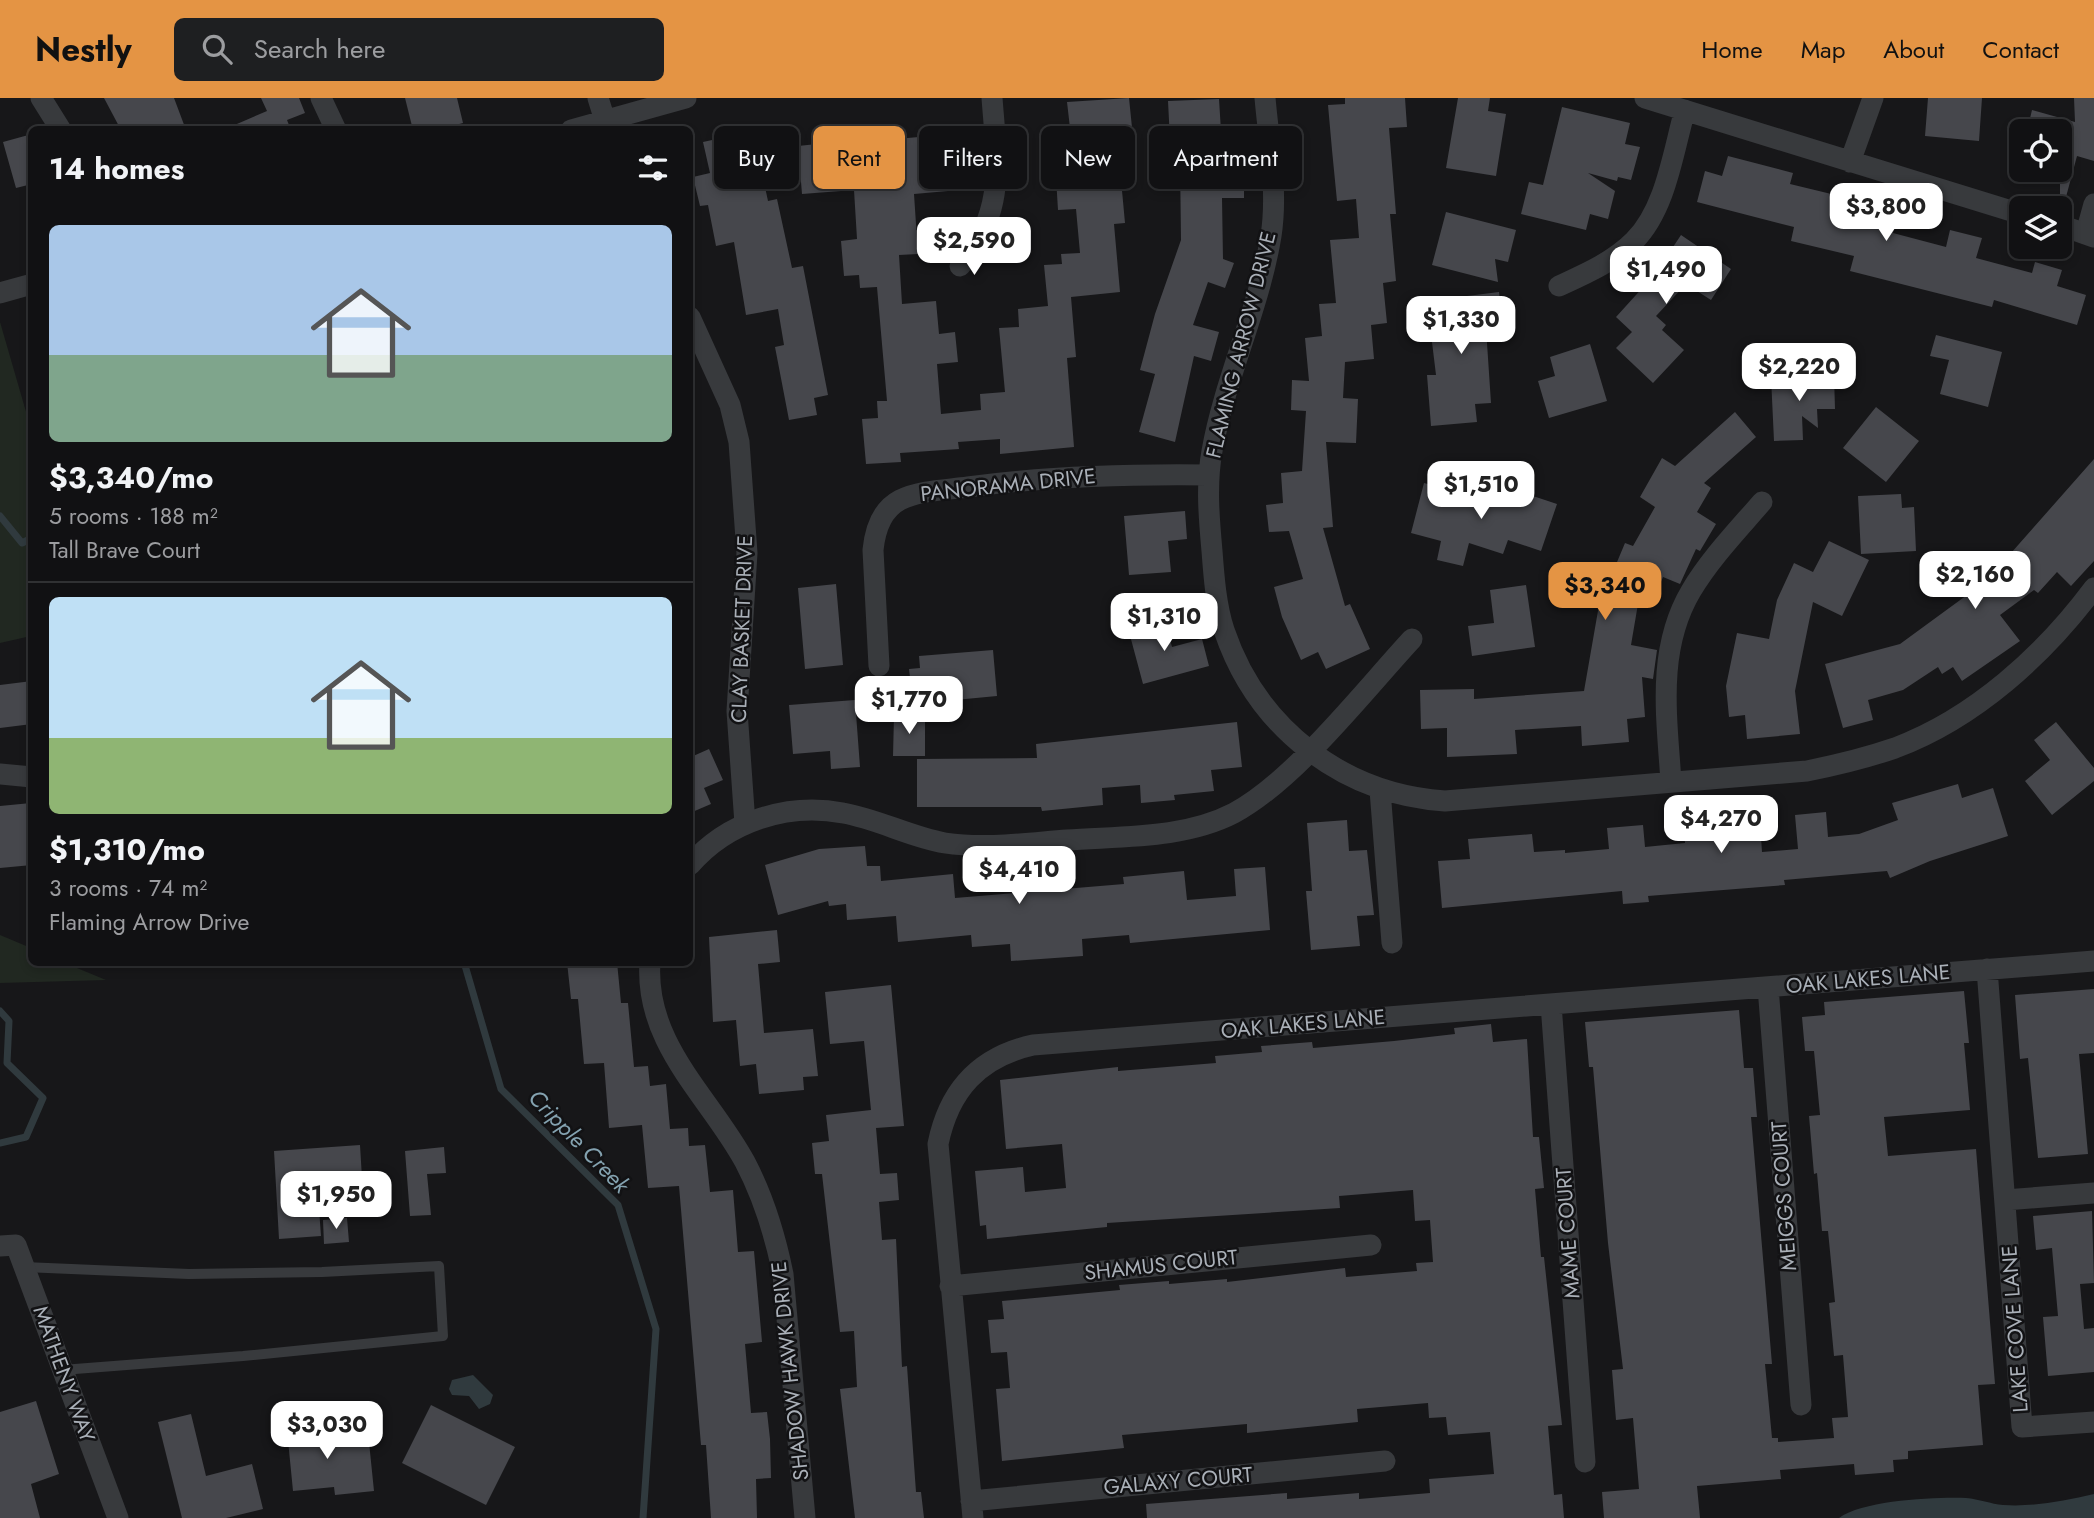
<!DOCTYPE html>
<meta charset="utf-8">
<style>
body{margin:0;font-family:Jost,sans-serif;background:#1e1f21;color:#f1f3f6;height:100vh;display:flex;flex-direction:column;font-size:26px;white-space:nowrap}
*{box-sizing:border-box;margin:0}
p{font-size:23px;color:#9c9da0}
.icon{flex:none;width:38px;height:38px;fill:none;stroke:currentColor;stroke-width:2;stroke-linecap:round;stroke-linejoin:round}
.map{position:relative;flex:1;overflow:hidden}
.panel{position:absolute;left:28px;top:28px;width:665px;height:840px;display:flex;flex-direction:column;background:#111113;border-radius:10px;box-shadow:0 4px 10px #0003,0 0 0 2px #303133}
.panel>*{flex:none}
.hud{position:absolute;left:714px;top:28px;width:665px;height:63px;display:flex;gap:14px}
.fabs{position:absolute;left:2009px;top:21px;display:grid;gap:14px}
.fabs a{display:grid;place-items:center;width:63px;height:63px;border-radius:10px;background:#111113;box-shadow:0 4px 10px #0003,0 0 0 2px #303133;font-size:35px}
.price{position:absolute;translate:-50% -60px;padding:0 16px;border-radius:14px;background:#fff;color:#222;font-size:23px;line-height:46px;filter:drop-shadow(0 2px 4px #0008)}
.price::after{content:'';position:absolute;left:50%;top:42px;width:21px;height:16px;margin-left:-10px;background:inherit;clip-path:polygon(0 0,100% 0,50% 100%)}
.price.current{background:#e49444;color:#111}
ul{padding:0;list-style:none}
li{display:grid;align-content:center;gap:14px;height:371px;padding:0 21px}
li+li{border-top:2px solid #303133}
li span{display:grid;place-items:center;height:217px;border-radius:10px;color:#555}
li>.icon{margin-inline-start:auto}
span .icon{width:126px;height:126px;fill:#fffc;stroke-width:1}
li b{font-size:30px}
h2{display:flex;justify-content:space-between;align-items:center;height:84px;padding:0 21px;font-size:30px}
.pill{padding:0 24px;border-radius:10px;background:#111113;box-shadow:0 4px 10px #0003,0 0 0 2px #303133;font-size:24px;line-height:63px}
.pill.current{background:#e49444;color:#111}
header{display:flex;align-items:center;gap:42px;box-sizing:border-box;height:98px;padding:0 35px;background:#e49444;color:#111}
header strong{font-size:33px}
nav{display:flex;gap:38px;margin-inline-start:auto;font-size:24px}
.search{width:490px;height:63px;background:#1e1f21;display:flex;align-items:center;gap:18px;box-sizing:border-box;padding:0 24px;border-radius:10px;color:#9c9da0;font-size:26px}
.map>svg:first-child{display:block}
</style>
<header>
<strong>Nestly</strong>
<div class="search"><svg class="icon" aria-label="search" viewBox="0 0 24 24"><circle cx="10" cy="10" r="6"/><path d="M15 15l6 6"/></svg>Search here</div>
<nav><a>Home</a><a>Map</a><a>About</a><a>Contact</a></nav>
</header>
<div class="map">
<svg width="2094" height="1420" viewBox="0 0 2094 1420">
<rect width="100%" height="100%" fill="#171719"/>
<path fill="#212821" d="M 0,224 L 31,331 L 31,538 L 0,545 Z
M 0,837 L 31,850 L 32,864 L 65,865 L 106,882 L 0,885 Z"/>
<path fill="#303a3e" d="M 473,1277 L 493,1297 L 490,1306 L 479,1311 L 469,1298 L 452,1297 L 449,1291 L 452,1282 Z
M 2094,1396 L 2094,1420 L 1839,1420 C 1864,1402 1935,1399 1966,1400 C 1979,1401 1991,1406 2003,1407 C 2034,1409 2064,1403 2094,1396 Z"/>
<g fill="none" stroke-linecap="round" stroke-linejoin="round">
<path stroke="#303a3e" stroke-width="7" d="M 0,418 L 22,445 L 32,440
M 464,864 L 501,991 L 618,1107 L 656,1231 L 643,1420
M 0,913 L 9,923 L 7,965 L 43,1000 L 26,1039 L 0,1045"/>
</g>
<path fill="#46474c" d="M 104,0 L 174,0 L 186,32 L 121,32 Z
M 261,0 L 299,0 L 305,15 L 287,22 L 291,32 L 223,32 L 267,13 Z
M 405,0 L 457,0 L 463,25 L 437,32 L 413,32 Z
M 1129,0 L 1135,59 L 1119,60 L 1125,125 L 1114,126 L 1120,194 L 1071,199 L 1076,259 L 1067,260 L 1074,349 L 1000,356 L 1000,341 L 958,344 L 959,351 L 900,355 L 901,364 L 866,366 L 862,321 L 878,320 L 877,303 L 887,303 L 877,189 L 860,190 L 859,177 L 844,178 L 841,143 L 857,141 L 854,92 L 802,96 L 798,48 L 817,46 L 816,29 L 850,26 L 852,45 L 930,38 L 929,30 L 964,27 L 966,43 L 982,41 L 982,90 L 914,96 L 918,156 L 899,157 L 902,206 L 936,203 L 939,236 L 955,234 L 958,264 L 937,266 L 941,316 L 981,312 L 980,296 L 1005,294 L 999,230 L 1019,229 L 1018,211 L 1048,208 L 1044,167 L 1062,166 L 1061,156 L 1080,155 L 1076,111 L 1058,112 L 1053,31 L 1070,30 L 1067,4 Z
M 1345,0 L 1405,0 L 1407,29 L 1389,30 L 1396,116 L 1390,116 L 1396,183 L 1383,185 L 1387,225 L 1371,227 L 1374,261 L 1345,264 L 1343,300 L 1358,301 L 1356,345 L 1326,344 L 1333,429 L 1323,430 L 1345,508 L 1350,506 L 1370,551 L 1326,571 L 1318,554 L 1301,562 L 1282,519 L 1274,489 L 1303,481 L 1289,433 L 1269,434 L 1266,407 L 1283,405 L 1281,375 L 1302,373 L 1306,313 L 1291,312 L 1292,282 L 1309,283 L 1305,240 L 1322,238 L 1319,206 L 1336,205 L 1330,142 L 1359,140 L 1356,101 L 1337,103 L 1332,52 L 1328,7 L 1345,6 Z
M 1458,0 L 1490,0 L 1488,13 L 1506,16 L 1496,78 L 1446,70 Z
M 1928,0 L 1982,0 L 1979,43 L 1925,38 Z
M 2074,0 L 2094,0 L 2094,63 L 2077,58 L 2066,99 L 2060,98 L 2060,33 L 2027,33 L 2032,12 L 2075,24 Z
M 1219,1 L 1221,33 L 1237,32 L 1239,68 L 1244,68 L 1244,100 L 1222,100 L 1223,161 L 1234,165 L 1225,190 L 1208,184 L 1193,227 L 1219,234 L 1211,263 L 1194,258 L 1175,344 L 1139,334 L 1155,276 L 1140,272 L 1155,216 L 1181,142 L 1180,62 L 1171,62 L 1168,3 Z
M 1562,9 L 1630,25 L 1625,46 L 1640,49 L 1631,82 L 1618,79 L 1617,83 L 1588,75 L 1615,93 L 1608,121 L 1590,116 L 1586,132 L 1521,116 L 1529,84 L 1543,87 Z
M 753,33 L 768,103 L 777,101 L 792,170 L 803,168 L 828,297 L 814,300 L 817,317 L 789,322 L 775,249 L 784,247 L 778,211 L 746,217 L 734,144 L 716,148 L 708,107 L 700,108 L 693,79 L 710,75 L 703,44 Z
M 32,36 L 32,86 L 16,90 L 3,44 Z
M 1728,58 L 1793,75 L 1790,86 L 1852,101 L 1851,104 L 1898,118 L 1893,135 L 1946,149 L 1950,132 L 1982,140 L 1976,160 L 2032,175 L 2035,164 L 2062,172 L 2057,188 L 2086,197 L 2077,227 L 1994,202 L 1992,209 L 1850,173 L 1854,158 L 1791,143 L 1794,129 L 1697,104 L 1705,73 L 1722,78 Z
M 1446,114 L 1516,132 L 1508,164 L 1495,161 L 1498,184 L 1432,167 Z
M 1681,137 L 1731,171 L 1711,202 L 1686,186 L 1656,218 L 1666,227 L 1662,232 L 1684,252 L 1653,285 L 1616,250 L 1632,234 L 1616,219 L 1655,176 Z
M 1499,194 L 1503,228 L 1486,230 L 1491,305 L 1475,306 L 1477,324 L 1431,328 L 1427,277 L 1436,277 L 1427,203 Z
M 1936,237 L 2002,254 L 1988,309 L 1940,296 L 1949,262 L 1930,258 Z
M 1590,246 L 1607,303 L 1549,320 L 1538,283 L 1555,278 L 1550,259 Z
M 1834,277 L 1835,311 L 1817,311 L 1818,330 L 1802,318 L 1803,342 L 1774,343 L 1771,279 Z
M 1876,309 L 1919,343 L 1886,384 L 1843,350 Z
M 1735,314 L 1756,339 L 1704,385 L 1711,390 L 1697,414 L 1716,426 L 1700,453 L 1696,451 L 1680,486 L 1663,479 L 1652,506 L 1639,500 L 1631,547 L 1657,552 L 1653,581 L 1642,579 L 1645,619 L 1627,621 L 1629,644 L 1582,648 L 1581,628 L 1515,632 L 1517,656 L 1447,659 L 1447,630 L 1421,631 L 1420,592 L 1474,591 L 1474,601 L 1584,593 L 1599,507 L 1625,445 L 1633,448 L 1655,409 L 1640,399 L 1662,360 L 1675,368 Z
M 2094,361 L 2094,463 L 2071,488 L 2057,474 L 2038,495 L 2034,492 L 2000,517 L 2020,543 L 1962,583 L 1953,569 L 1942,576 L 1938,569 L 1903,592 L 1868,602 L 1873,622 L 1843,630 L 1825,566 L 1900,546 L 2008,467 L 2004,463 Z
M 1424,385 L 1495,404 L 1500,387 L 1557,406 L 1541,453 L 1508,442 L 1503,456 L 1469,445 L 1463,468 L 1437,462 L 1441,443 L 1411,435 Z
M 1901,396 L 1902,410 L 1914,409 L 1916,453 L 1861,456 L 1858,398 Z
M 1185,413 L 1187,441 L 1168,443 L 1171,474 L 1129,477 L 1124,418 Z
M 1829,443 L 1869,462 L 1842,518 L 1813,504 L 1795,593 L 1800,636 L 1747,641 L 1745,617 L 1729,619 L 1726,588 L 1737,535 L 1769,541 L 1777,502 L 1794,465 L 1813,474 Z
M 836,486 L 843,567 L 805,571 L 798,490 Z
M 1526,487 L 1535,549 L 1472,558 L 1468,528 L 1494,525 L 1490,492 Z
M 1164,520 L 1172,549 L 1202,541 L 1209,568 L 1143,586 L 1128,530 Z
M 993,552 L 997,598 L 913,606 L 909,571 L 920,570 L 919,558 Z
M 32,583 L 32,626 L 0,630 L 0,587 Z
M 855,602 L 860,669 L 831,671 L 830,653 L 793,656 L 789,607 Z
M 894,618 L 925,618 L 925,658 L 893,658 Z
M 1237,624 L 1242,669 L 1211,672 L 1214,693 L 1174,697 L 1175,702 L 1141,705 L 1140,687 L 1102,690 L 1103,707 L 1042,713 L 1041,709 L 917,709 L 917,661 L 1037,660 L 1036,646 Z
M 2056,624 L 2094,670 L 2094,683 L 2052,717 L 2025,683 L 2050,662 L 2034,642 Z
M 709,651 L 723,682 L 704,690 L 711,706 L 690,715 L 690,656 L 691,659 Z
M 1958,686 L 1962,700 L 1993,690 L 2008,738 L 1930,763 L 1890,780 L 1887,773 L 1784,782 L 1785,787 L 1648,798 L 1649,804 L 1623,806 L 1622,793 L 1442,810 L 1438,763 L 1470,761 L 1468,741 L 1532,736 L 1534,754 L 1565,752 L 1565,755 L 1609,751 L 1607,730 L 1643,727 L 1645,749 L 1685,745 L 1683,726 L 1744,724 L 1746,741 L 1761,739 L 1762,754 L 1798,751 L 1795,717 L 1826,714 L 1828,739 L 1859,736 L 1898,722 L 1892,705 Z
M 31,705 L 32,767 L 0,770 L 0,708 Z
M 1347,722 L 1349,753 L 1367,752 L 1374,817 L 1357,818 L 1360,848 L 1311,852 L 1306,793 L 1312,793 L 1307,725 Z
M 865,748 L 867,768 L 880,768 L 881,783 L 953,776 L 955,800 L 1124,786 L 1123,779 L 1184,773 L 1187,802 L 1236,798 L 1234,771 L 1265,769 L 1270,832 L 1130,845 L 1129,837 L 1082,841 L 1083,858 L 1011,863 L 1010,846 L 972,849 L 971,837 L 898,844 L 896,818 L 847,822 L 846,806 L 829,808 L 828,803 L 778,817 L 765,767 L 819,751 Z
M 777,832 L 780,864 L 758,866 L 764,935 L 813,931 L 818,978 L 803,979 L 804,992 L 759,996 L 756,966 L 740,968 L 736,922 L 713,924 L 709,839 Z
M 567,864 L 617,864 L 621,905 L 628,905 L 634,969 L 648,968 L 650,988 L 666,986 L 670,1031 L 688,1030 L 689,1048 L 705,1047 L 710,1094 L 733,1092 L 738,1154 L 754,1153 L 762,1244 L 745,1246 L 751,1315 L 767,1314 L 770,1341 L 771,1380 L 756,1381 L 757,1420 L 711,1420 L 706,1347 L 701,1347 L 679,1088 L 648,1090 L 642,1027 L 609,1030 L 604,965 L 584,966 L 578,901 L 571,901 Z
M 891,887 L 904,1028 L 876,1030 L 880,1076 L 897,1075 L 899,1102 L 879,1104 L 882,1142 L 896,1141 L 902,1269 L 907,1268 L 916,1394 L 921,1394 L 924,1420 L 855,1420 L 840,1291 L 857,1289 L 854,1233 L 840,1234 L 822,1076 L 815,1076 L 812,1045 L 829,1043 L 826,1017 L 871,1012 L 864,943 L 830,946 L 825,894 Z
M 2094,891 L 2094,955 L 2079,956 L 2088,1056 L 2038,1060 L 2028,960 L 2020,961 L 2015,897 Z
M 1964,893 L 1969,945 L 1964,945 L 1970,1012 L 1884,1019 L 1888,1058 L 1976,1051 L 1995,1286 L 1978,1287 L 1983,1347 L 1908,1353 L 1908,1361 L 1893,1362 L 1894,1374 L 1855,1377 L 1854,1366 L 1780,1372 L 1781,1381 L 1697,1388 L 1700,1420 L 1604,1420 L 1602,1394 L 1639,1391 L 1633,1320 L 1616,1322 L 1612,1272 L 1623,1271 L 1608,1145 L 1593,969 L 1589,969 L 1585,924 L 1739,912 L 1744,970 L 1753,970 L 1757,1019 L 1751,1019 L 1772,1266 L 1765,1266 L 1772,1340 L 1778,1340 L 1778,1344 L 1834,1340 L 1832,1320 L 1848,1319 L 1843,1257 L 1834,1258 L 1829,1205 L 1835,1204 L 1828,1133 L 1822,1133 L 1817,1075 L 1814,1076 L 1809,1018 L 1820,1017 L 1814,953 L 1805,953 L 1802,919 L 1825,917 L 1824,904 Z
M 1491,926 L 1493,944 L 1527,941 L 1533,1039 L 1539,1039 L 1544,1090 L 1535,1091 L 1541,1159 L 1544,1159 L 1562,1327 L 1548,1328 L 1554,1397 L 1562,1396 L 1564,1420 L 1147,1420 L 1146,1406 L 1287,1395 L 1287,1401 L 1359,1395 L 1359,1401 L 1430,1395 L 1429,1381 L 1494,1376 L 1490,1334 L 1448,1337 L 1446,1319 L 1429,1320 L 1428,1305 L 1357,1311 L 1358,1324 L 1247,1335 L 1247,1326 L 1122,1337 L 1124,1350 L 1002,1363 L 996,1291 L 1010,1290 L 1007,1254 L 991,1255 L 988,1222 L 1004,1221 L 1002,1203 L 1120,1192 L 1119,1187 L 1169,1183 L 1169,1186 L 1227,1181 L 1227,1184 L 1345,1170 L 1346,1179 L 1417,1173 L 1416,1165 L 1433,1164 L 1430,1122 L 1415,1123 L 1413,1092 L 1339,1098 L 1340,1110 L 1107,1125 L 1107,1129 L 987,1141 L 986,1127 L 980,1128 L 975,1073 L 1023,1069 L 1025,1094 L 1066,1090 L 1062,1046 L 1006,1051 L 1000,982 L 1118,969 L 1118,973 L 1216,965 L 1215,958 L 1262,954 L 1261,948 L 1312,944 L 1313,950 L 1394,943 L 1455,936 L 1454,930 Z
M 360,1047 L 362,1080 L 317,1083 L 321,1138 L 279,1141 L 274,1053 Z
M 444,1049 L 446,1075 L 427,1076 L 431,1117 L 410,1118 L 405,1053 Z
M 2092,1113 L 2094,1185 L 2080,1186 L 2084,1231 L 2094,1230 L 2094,1274 L 2048,1278 L 2043,1219 L 2058,1218 L 2052,1150 L 2036,1152 L 2033,1118 Z
M 347,1120 L 349,1144 L 324,1146 L 323,1122 Z
M 36,1303 L 59,1376 L 31,1386 L 40,1420 L 0,1420 L 0,1314 Z
M 431,1307 L 515,1349 L 486,1407 L 402,1365 Z
M 191,1316 L 206,1378 L 252,1366 L 263,1411 L 226,1420 L 182,1420 L 158,1324 Z
M 319,1319 L 322,1349 L 369,1344 L 374,1393 L 335,1397 L 334,1389 L 293,1393 L 286,1322 Z"/>
<g fill="none" stroke-linecap="round" stroke-linejoin="round">
<path stroke="#383a3d" stroke-width="10" d="M 24,1169 L 189,1176 L 322,1174 L 439,1168 L 443,1238 L 243,1258 L 62,1272"/>
<path stroke="#383a3d" stroke-width="21" d="M 41,0 L 61,32
M 321,0 L 336,32
M 598,0 L 608,32
M 1265,0 C 1269,45 1278,93 1271,138 C 1259,211 1225,280 1212,353 C 1206,386 1209,420 1212,453 C 1214,480 1216,507 1224,532 C 1257,630 1342,696 1445,703 L 1807,673 C 1837,667 1866,660 1895,650 C 1975,620 2044,557 2094,490
M 1645,0 L 2021,116
M 571,32 L 686,0
M 1850,64 L 1873,0
M 2060,127 L 2094,139
M 2086,135 L 2094,106
M 960,168 C 1006,114 997,66 992,0
M 1559,188 C 1585,176 1613,164 1634,143 C 1666,111 1673,54 1685,12
M 0,195 L 32,186
M 690,219 L 730,307 L 739,344 L 747,455 L 737,613 L 745,726
M 879,568 L 873,452 C 875,432 881,412 900,402 C 920,392 946,392 968,389 C 1048,378 1128,376 1209,377
M 0,676 L 32,679
M 1671,684 C 1667,620 1656,552 1691,493 C 1710,461 1737,433 1762,404
M 1380,692 L 1392,845
M 690,767 C 727,724 787,704 843,715 C 878,721 910,739 945,745 C 985,751 1027,745 1067,742 C 1121,738 1184,741 1234,715 C 1295,682 1363,594 1412,541
M 650,864 C 644,946 710,999 745,1064 C 764,1100 775,1137 783,1176 L 805,1420
M 1987,871 L 2022,1329 L 2094,1324
M 1768,889 L 1801,1307
M 1551,906 L 1585,1364
M 2005,1102 L 2094,1095
M 0,1148 L 16,1147 L 118,1420
M 950,1188 L 1371,1147
M 971,1403 L 1385,1363
M 973,1420 L 938,1046 C 949,992 979,959 1033,947 L 2094,863"/>
</g>
<g text-anchor="middle" stroke-width="5" stroke-linejoin="round" paint-order="stroke">
<g font-size="21" fill="#aab0b8" stroke="#121214">
<text transform="translate(1241 247) rotate(-76)" y="7">FLAMING ARROW DRIVE</text>
<text transform="translate(1008 387) rotate(-6)" y="7">PANORAMA DRIVE</text>
<text transform="translate(742 531) rotate(-88)" y="7">CLAY BASKET DRIVE</text>
<text transform="translate(1868 881) rotate(-5)" y="7">OAK LAKES LANE</text>
<text transform="translate(1303 926) rotate(-5)" y="7">OAK LAKES LANE</text>
<text transform="translate(1784 1098) rotate(-94)" y="7">MEIGGS COURT</text>
<text transform="translate(1568 1135) rotate(-94)" y="7">MAME COURT</text>
<text transform="translate(1161 1167) rotate(-6)" y="7">SHAMUS COURT</text>
<text transform="translate(2015 1231) rotate(-94)" y="7">LAKE COVE LANE</text>
<text transform="translate(790 1273) rotate(-96)" y="7">SHADOW HAWK DRIVE</text>
<text transform="translate(64 1276) rotate(70)" y="7">MATHENY WAY</text>
<text transform="translate(1178 1383) rotate(-5)" y="7">GALAXY COURT</text>
</g>
<g font-size="23" font-style="italic" fill="#84a2b0" stroke="#121214">
<text transform="translate(579 1043) rotate(46)" y="8">Cripple Creek</text>
</g>
</g>
</svg>
<div class="fabs">
<a><svg class="icon" aria-label="locate" viewBox="0 0 24 24"><circle cx="12" cy="12" r="6"/><path d="M12 2v4M12 18v4M2 12h4M18 12h4"/></svg></a>
<a><svg class="icon" aria-label="layers" viewBox="0 0 24 24"><path d="M12 4l9 5-9 5-9-5zM3 14l9 5 9-5"/></svg></a>
</div>
<b class="price" style="left:1886px;top:145px">$3,800</b>
<b class="price" style="left:974px;top:179px">$2,590</b>
<b class="price" style="left:1666px;top:208px">$1,490</b>
<b class="price" style="left:1461px;top:258px">$1,330</b>
<b class="price" style="left:1799px;top:305px">$2,220</b>
<b class="price" style="left:1481px;top:423px">$1,510</b>
<b class="price" style="left:1975px;top:513px">$2,160</b>
<b class="price current" style="left:1605px;top:524px">$3,340</b>
<b class="price" style="left:1164px;top:555px">$1,310</b>
<b class="price" style="left:909px;top:638px">$1,770</b>
<b class="price" style="left:1721px;top:757px">$4,270</b>
<b class="price" style="left:1019px;top:808px">$4,410</b>
<b class="price" style="left:336px;top:1133px">$1,950</b>
<b class="price" style="left:327px;top:1363px">$3,030</b>
<div class="hud">
<a class="pill">Buy</a>
<a class="pill current">Rent</a>
<a class="pill">Filters</a>
<a class="pill">New</a>
<a class="pill">Apartment</a>
</div>
<section class="panel">
<h2>14 homes<svg class="icon" aria-label="filters" viewBox="0 0 24 24"><path d="M4 7h16M4 17h16"/><circle cx="9" cy="7" r="2"/><circle cx="15" cy="17" r="2"/></svg></h2>
<ul>
<li><span style="background:linear-gradient(#a9c7e8 60%,#7fa58c 0)"><svg class="icon" aria-label="home" viewBox="0 0 24 24"><path d="M3 11l9-7 9 7M6 9v11h12V9"/></svg></span><div><b>$3,340/mo</b><p>5 rooms · 188 m²</p><p>Tall Brave Court</p></div></li>
<li><span style="background:linear-gradient(#bfe0f5 65%,#8fb573 0)"><svg class="icon" aria-label="home" viewBox="0 0 24 24"><path d="M3 11l9-7 9 7M6 9v11h12V9"/></svg></span><div><b>$1,310/mo</b><p>3 rooms · 74 m²</p><p>Flaming Arrow Drive</p></div></li>
</ul>
</section>
</div>
